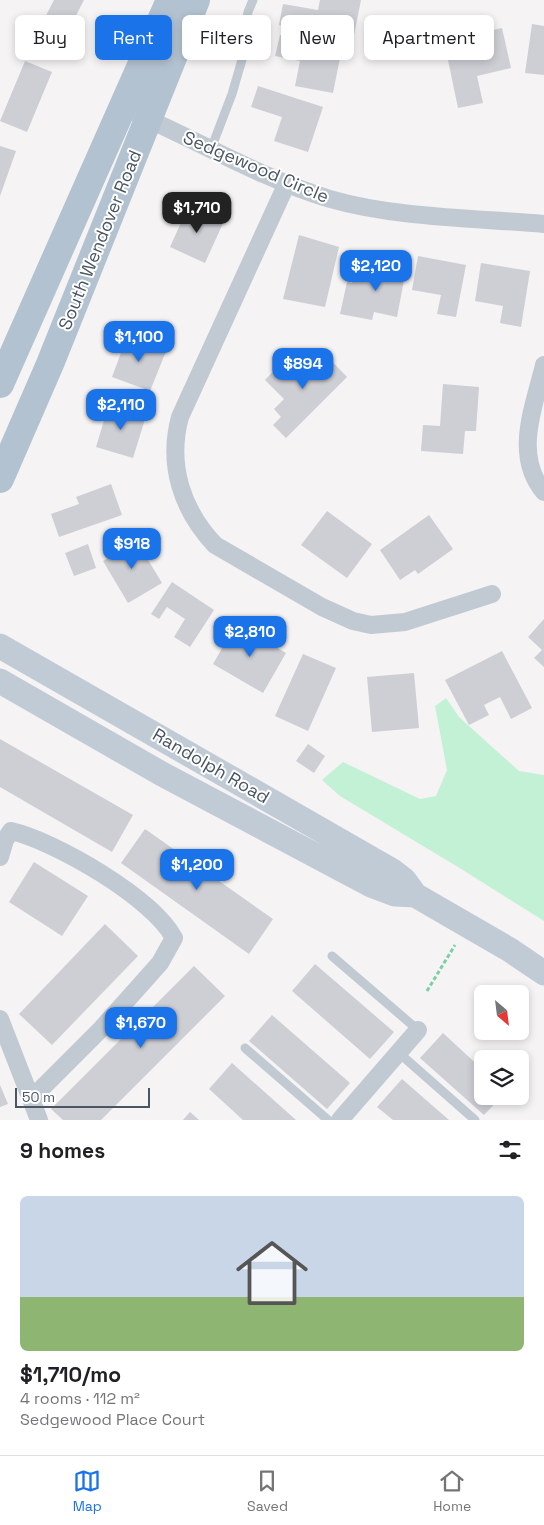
<!DOCTYPE html>
<meta charset="utf-8">
<style>
body{margin:0;font-family:"Space Grotesk",sans-serif;background:#f6f6f6;color:#202124;height:100vh;display:flex;flex-direction:column;font-size:19px;white-space:nowrap}
*{box-sizing:border-box;margin:0}
p{font-size:16px;color:#757577}
.icon{flex:none;width:28px;height:28px;fill:none;stroke:currentColor;stroke-width:2;stroke-linecap:round;stroke-linejoin:round}
.map{position:relative;height:1120px;overflow:hidden}
.details{display:flex;flex-direction:column;background:#fff;flex:1}
.details>*{flex:none}
.top-card{position:absolute;left:15px;top:15px;width:515px;height:45px;display:flex;gap:10px}
.needle{width:32px;rotate:152deg}
.controls{position:absolute;left:474px;top:985px;display:grid;gap:10px}
.controls a{display:grid;place-items:center;width:55px;height:55px;border-radius:8px;background:#fff;box-shadow:0 2px 8px #0003;font-size:25px}
.scale{position:absolute;left:15px;bottom:12px;width:135px;box-sizing:border-box;padding-left:5px;border:2px solid #4a5661;border-top:0;font-size:14px;line-height:18px;white-space:nowrap;color:#4a5661;-webkit-text-stroke:4px #fff;paint-order:stroke}
.price{position:absolute;translate:-50% -42px;padding:0 11px;border-radius:10px;background:#1a73e8;color:#fff;font-size:16px;line-height:32px;filter:drop-shadow(0 1px 2px #0008)}
.price::after{content:'';position:absolute;left:50%;top:30px;width:15px;height:11px;margin-left:-8px;background:inherit;clip-path:polygon(0 0,100% 0,50% 100%)}
.price.selected{background:#222;color:#fff}
ul{padding:0;list-style:none}
li{display:grid;align-content:center;gap:10px;height:265px;padding:0 20px}
li span{display:grid;place-items:center;height:155px;border-radius:8px;color:#555}
li>.icon{margin-inline-start:auto}
span .icon{width:90px;height:90px;fill:#fffc;stroke-width:1}
li b{font-size:21px}
h2{display:flex;justify-content:space-between;align-items:center;height:60px;padding:0 20px;font-size:21px}
.tag{padding:0 18px;border-radius:8px;background:#fff;box-shadow:0 2px 8px #0003;font-size:18px;line-height:45px}
.tag.selected{background:#1a73e8;color:#fff}
.tab-bar{display:flex;justify-content:space-around;align-items:center;height:70px;border-top:1px solid #e0e0e0;background:#fff;font-size:14px;color:#757577}
.tab-bar a{display:grid;justify-items:center;gap:2px}
.tab-bar .selected{color:#1a73e8}
.map>svg:first-child{display:block}
</style>
<div class="map">
<svg width="544" height="1120" viewBox="0 0 544 1120">
<rect width="100%" height="100%" fill="#f5f3f3"/>
<path fill="#c3f1d5" d="M 446,698 L 459,717 L 519,771 L 544,775 L 544,921 L 458,867 L 340,796 L 322,780 L 343,762 L 420,799 L 436,796 L 447,770 L 435,706 Z"/>
<path fill="#cdcfd5" d="M 54,0 L 84,0 L 62,43 L 38,31 Z
M 320,0 L 361,0 L 353,40 L 279,25 L 283,4 L 318,10 Z
M 532,24 L 544,26 L 544,75 L 525,73 Z
M 502,28 L 511,68 L 477,76 L 483,103 L 458,108 L 444,41 Z
M 280,35 L 342,48 L 333,93 L 295,86 L 300,61 L 275,56 Z
M 25,61 L 52,72 L 27,132 L 0,121 Z
M 258,86 L 323,107 L 308,152 L 274,141 L 282,117 L 251,107 Z
M 0,146 L 16,151 L 0,196 Z
M 189,205 L 224,221 L 205,263 L 170,247 Z
M 299,235 L 339,247 L 325,307 L 283,299 Z
M 389,254 L 408,259 L 397,317 L 374,312 L 372,320 L 340,314 L 347,282 L 352,283 L 355,272 L 383,279 Z
M 418,256 L 466,265 L 456,317 L 437,314 L 441,295 L 412,290 Z
M 481,263 L 530,271 L 521,327 L 500,323 L 503,306 L 475,301 Z
M 128,334 L 167,349 L 150,391 L 112,377 Z
M 321,350 L 347,377 L 286,438 L 273,425 L 281,417 L 274,409 L 284,399 L 265,380 L 281,363 L 295,376 Z
M 443,384 L 479,387 L 476,431 L 465,431 L 463,454 L 421,451 L 423,425 L 440,426 Z
M 109,404 L 146,416 L 133,458 L 96,447 Z
M 111,484 L 122,515 L 59,537 L 51,514 L 79,504 L 76,497 Z
M 327,511 L 372,544 L 347,578 L 301,545 Z
M 429,515 L 453,549 L 418,574 L 415,570 L 400,580 L 380,550 Z
M 133,535 L 162,583 L 128,603 L 103,561 L 116,553 L 113,547 Z
M 88,544 L 96,568 L 74,576 L 65,553 Z
M 172,582 L 214,610 L 190,647 L 174,637 L 185,619 L 167,607 L 159,619 L 151,614 Z
M 544,619 L 544,667 L 534,658 L 542,650 L 528,637 Z
M 236,624 L 286,653 L 263,693 L 213,664 Z
M 502,651 L 532,708 L 511,719 L 500,697 L 484,705 L 489,715 L 469,725 L 445,680 Z
M 303,654 L 336,668 L 308,731 L 275,716 Z
M 414,673 L 419,728 L 372,732 L 367,677 Z
M 0,739 L 133,815 L 112,852 L 0,787 Z
M 308,744 L 325,756 L 314,773 L 296,761 Z
M 145,829 L 273,919 L 249,954 L 121,863 Z
M 34,862 L 88,896 L 62,936 L 9,902 Z
M 105,924 L 138,956 L 52,1045 L 19,1014 Z
M 315,964 L 394,1032 L 370,1059 L 292,991 Z
M 194,966 L 225,996 L 101,1120 L 63,1120 L 51,1109 Z
M 272,1015 L 350,1083 L 327,1109 L 249,1041 Z
M 443,1033 L 482,1069 L 482,1096 L 502,1096 L 484,1115 L 420,1058 Z
M 232,1063 L 296,1120 L 243,1120 L 209,1089 Z
M 402,1079 L 449,1120 L 393,1120 L 377,1107 Z
M 0,1085 L 8,1104 L 0,1107 Z
M 190,1112 L 199,1120 L 183,1120 Z"/>
<g fill="none" stroke-linecap="round" stroke-linejoin="round">
<path stroke="#7ad0a6" stroke-width="3" stroke-dasharray="4 2.5" stroke-linecap="butt" d="M 427,991 L 455,945"/>
<path stroke="#c1cad2" stroke-width="9" d="M 211,149 L 232,94 L 246,46 L 245,29 L 248,12 L 253,0
M 332,956 L 418,1030
M 245,1048 L 328,1120
M 399,1053 L 475,1120"/>
<path stroke="#c1cad2" stroke-width="18" d="M 139,115 C 202,143 263,179 330,199 C 396,218 475,218 544,224
M 287,183 L 180,417 C 167,465 182,510 215,545 L 322,607 L 353,621 L 371,625 L 405,622 L 492,594
M 544,365 C 534,407 513,455 544,492
M 0,857 L 5,840 L 11,831 C 55,841 153,898 174,938 L 160,963 L 102,1028 L 31,1099 L 0,1019
M 31,1099 L 39,1120
M 340,1120 L 418,1030"/>
<path stroke="#c1cbd6" stroke-width="25" d="M 0,646 L 391,870 L 404,880 L 415,895
M 0,681 L 162,774 L 371,885 L 395,894 L 415,895 L 510,950 L 544,973"/>
<path stroke="#b3c2d1" stroke-width="28" d="M 0,384 L 170,0
M 0,479 L 50,364 L 196,0"/>
</g>
<g text-anchor="middle" stroke-width="4" stroke-linejoin="round" paint-order="stroke">
<g font-size="18" fill="#4a5661" stroke="#fff">
<text transform="translate(256 167) rotate(23)" y="6">Sedgewood Circle</text>
<text transform="translate(100 240) rotate(-68)" y="6">South Wendover Road</text>
<text transform="translate(211 766) rotate(30)" y="6">Randolph Road</text>
</g>
</g>
</svg>
<div class="controls">
<a><svg class="needle" viewBox="-14 -14 28 28"><path d="M0-13l5 13h-10z" fill="#e53935"/><path d="M0 13l5-13h-10z" fill="#757577"/></svg></a>
<a><svg class="icon" aria-label="layers" viewBox="0 0 24 24"><path d="M12 4l9 5-9 5-9-5zM3 14l9 5 9-5"/></svg></a>
</div>
<div class="scale">50 m</div>
<b class="price selected" style="left:197px;top:234px">$1,710</b>
<b class="price" style="left:376px;top:292px">$2,120</b>
<b class="price" style="left:139px;top:363px">$1,100</b>
<b class="price" style="left:303px;top:390px">$894</b>
<b class="price" style="left:121px;top:431px">$2,110</b>
<b class="price" style="left:132px;top:570px">$918</b>
<b class="price" style="left:250px;top:658px">$2,810</b>
<b class="price" style="left:197px;top:891px">$1,200</b>
<b class="price" style="left:141px;top:1049px">$1,670</b>
<div class="top-card">
<a class="tag">Buy</a>
<a class="tag selected">Rent</a>
<a class="tag">Filters</a>
<a class="tag">New</a>
<a class="tag">Apartment</a>
</div>
</div>
<section class="details">
<h2>9 homes<svg class="icon" aria-label="filters" viewBox="0 0 24 24"><path d="M4 7h16M4 17h16"/><circle cx="9" cy="7" r="2"/><circle cx="15" cy="17" r="2"/></svg></h2>
<ul>
<li><span style="background:linear-gradient(#c9d6e8 65%,#8fb573 0)"><svg class="icon" aria-label="home" viewBox="0 0 24 24"><path d="M3 11l9-7 9 7M6 9v11h12V9"/></svg></span><div><b>$1,710/mo</b><p>4 rooms · 112 m²</p><p>Sedgewood Place Court</p></div></li>
</ul>
</section>
<nav class="tab-bar">
<a class="selected"><svg class="icon" aria-label="map" viewBox="0 0 24 24"><path d="M3 6l6-2 6 2 6-2v14l-6 2-6-2-6 2zM9 4v14M15 6v14"/></svg>Map</a>
<a><svg class="icon" aria-label="saved" viewBox="0 0 24 24"><path d="M7 4h10v16l-5-4-5 4z"/></svg>Saved</a>
<a><svg class="icon" aria-label="home" viewBox="0 0 24 24"><path d="M3 11l9-7 9 7M6 9v11h12V9"/></svg>Home</a>
</nav>
